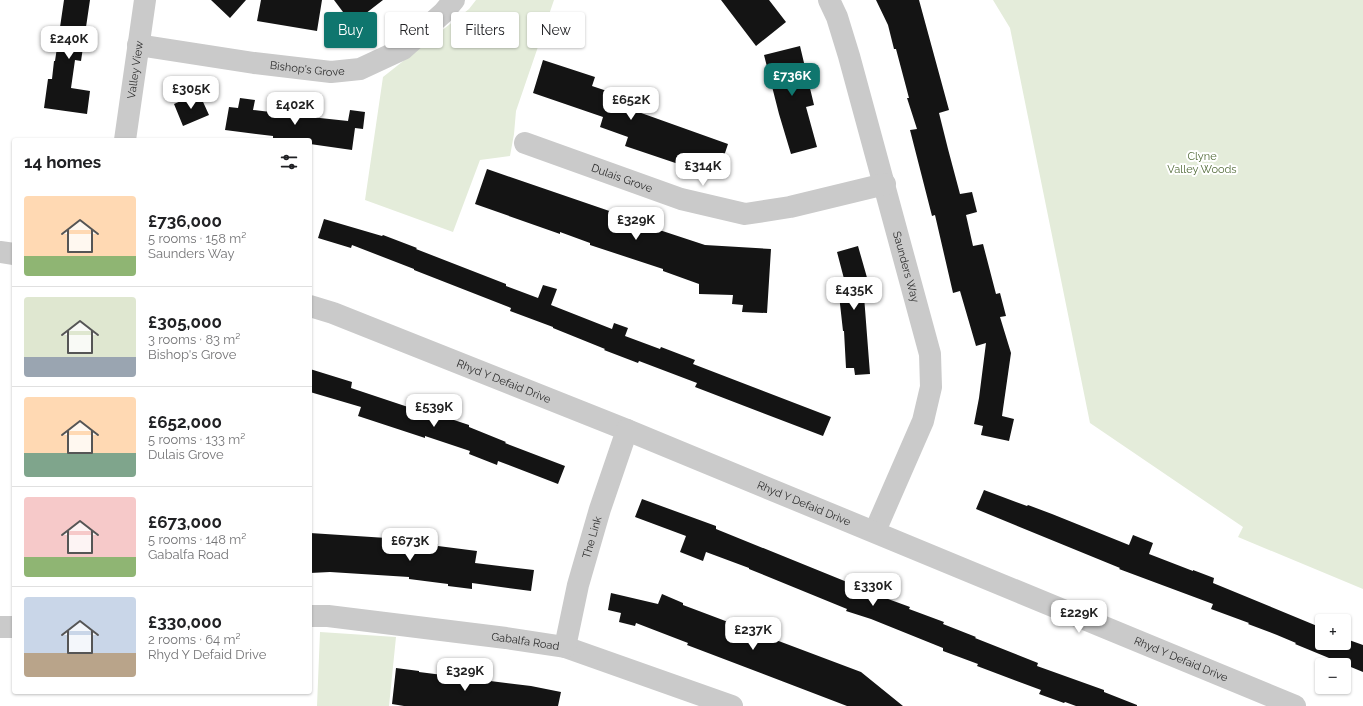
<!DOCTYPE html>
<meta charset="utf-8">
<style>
body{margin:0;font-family:Raleway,sans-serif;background:#f2f2f2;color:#202124;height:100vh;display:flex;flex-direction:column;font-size:15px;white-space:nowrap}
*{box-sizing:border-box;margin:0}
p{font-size:13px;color:#757577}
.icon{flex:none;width:22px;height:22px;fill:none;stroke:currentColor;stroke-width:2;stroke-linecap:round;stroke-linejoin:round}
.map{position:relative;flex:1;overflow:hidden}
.side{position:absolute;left:12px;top:138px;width:300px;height:556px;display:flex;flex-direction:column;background:#fff;border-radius:4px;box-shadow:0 1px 3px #0004}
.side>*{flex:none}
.guide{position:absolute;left:324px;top:12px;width:380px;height:36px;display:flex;gap:8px}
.buttons{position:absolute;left:1315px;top:614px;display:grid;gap:8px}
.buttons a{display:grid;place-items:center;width:36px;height:36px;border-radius:4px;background:#fff;box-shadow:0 1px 3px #0004;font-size:20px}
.price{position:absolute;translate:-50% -34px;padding:0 9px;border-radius:8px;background:#fff;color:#222;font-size:13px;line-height:26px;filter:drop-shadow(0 1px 2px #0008)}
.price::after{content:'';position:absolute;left:50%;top:24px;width:12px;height:9px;margin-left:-6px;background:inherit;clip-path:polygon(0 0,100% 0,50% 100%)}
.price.on{background:#0f766e;color:#fff}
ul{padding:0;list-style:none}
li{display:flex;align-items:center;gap:12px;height:100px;padding:0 12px}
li+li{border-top:1px solid #e0e0e0}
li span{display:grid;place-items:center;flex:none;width:112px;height:80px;border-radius:4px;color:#555}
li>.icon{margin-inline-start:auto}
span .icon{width:48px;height:48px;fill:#fffc;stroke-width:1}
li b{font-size:17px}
h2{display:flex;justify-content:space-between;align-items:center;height:48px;padding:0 12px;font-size:17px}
.pill{padding:0 14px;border-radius:4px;background:#fff;box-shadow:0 1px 3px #0004;font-size:14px;line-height:36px}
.pill.on{background:#0f766e;color:#fff}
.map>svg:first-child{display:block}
</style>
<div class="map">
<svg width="1363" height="706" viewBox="0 0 1363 706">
<rect width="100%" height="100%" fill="#fff"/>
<path fill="#e4ecda" d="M 476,0 L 554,0 L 516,111 L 514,134 L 510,156 L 480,160 L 453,232 L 365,200 L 383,77 L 469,9 Z
M 993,0 L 1363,0 L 1363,589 L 1238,537 L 1243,527 L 1090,423 L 1010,28 Z
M 320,632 L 396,637 L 389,706 L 317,706 Z"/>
<path fill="#141414" d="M 64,0 L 90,0 L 81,61 L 75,60 L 71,88 L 90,91 L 87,114 L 44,108 L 48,79 L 52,79 L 54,61 L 55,61 Z
M 211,0 L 246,0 L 230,18 Z
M 261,0 L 322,0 L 317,31 L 257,21 Z
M 334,0 L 383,0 L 352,24 Z
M 721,0 L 769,0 L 786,22 L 756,46 Z
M 876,0 L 919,0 L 949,110 L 939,113 L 948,149 L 960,194 L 972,192 L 977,212 L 966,215 L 973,246 L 983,244 L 996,294 L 1000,293 L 1006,316 L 1000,317 L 1011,353 L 1002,416 L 1014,419 L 1009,441 L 981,435 L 983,426 L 974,424 L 979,398 L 986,343 L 976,346 L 960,291 L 953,293 L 935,215 L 932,216 L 910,130 L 917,129 L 907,98 L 909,98 L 896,49 L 894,49 L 888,25 Z
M 800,46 L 814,105 L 806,107 L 817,147 L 791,154 L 779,114 L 764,55 Z
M 543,60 L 595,77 L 592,86 L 634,100 L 630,109 L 728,144 L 717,177 L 625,146 L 628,137 L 600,127 L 603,117 L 533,93 Z
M 199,93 L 209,115 L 183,126 L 174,104 Z
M 240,98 L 255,100 L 253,110 L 320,118 L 348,121 L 350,110 L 365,112 L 363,129 L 355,128 L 352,150 L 310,144 L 310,140 L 273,140 L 273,136 L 225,130 L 229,107 L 238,108 Z
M 487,169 L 624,216 L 623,218 L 705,245 L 771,249 L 767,313 L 742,312 L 743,305 L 732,304 L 733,295 L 699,294 L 699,284 L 663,271 L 663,269 L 590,245 L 590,243 L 560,232 L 560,234 L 475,204 Z
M 324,219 L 382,236 L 383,235 L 417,248 L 416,249 L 506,284 L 506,286 L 538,298 L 543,285 L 557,289 L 551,305 L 612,329 L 614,323 L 628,328 L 625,336 L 660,349 L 661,347 L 695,360 L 693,364 L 831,417 L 823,436 L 695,387 L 697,383 L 639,361 L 638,363 L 604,350 L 605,349 L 553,328 L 553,327 L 510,311 L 511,308 L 414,270 L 414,269 L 352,245 L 351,248 L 318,238 Z
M 858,246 L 868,281 L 863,283 L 870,374 L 855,375 L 854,368 L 846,368 L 844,331 L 843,331 L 839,295 L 848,294 L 837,252 Z
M 310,369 L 352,382 L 351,388 L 441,418 L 442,416 L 469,425 L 469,427 L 506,442 L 505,443 L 565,466 L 558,484 L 498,461 L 497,465 L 469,454 L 470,451 L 425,436 L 425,438 L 358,416 L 361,407 L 310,392 Z
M 984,490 L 1027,506 L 1028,505 L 1052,514 L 1129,545 L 1133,535 L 1153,543 L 1149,554 L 1193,571 L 1193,570 L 1214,578 L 1213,583 L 1322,628 L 1322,643 L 1348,643 L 1349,640 L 1363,645 L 1363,672 L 1295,644 L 1296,643 L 1277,635 L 1248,624 L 1249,623 L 1211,609 L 1213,604 L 1119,569 L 1120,568 L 976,509 Z
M 642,499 L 716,526 L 716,529 L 847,582 L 847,584 L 910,607 L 909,609 L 944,622 L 943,624 L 976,637 L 975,638 L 1038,663 L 1037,666 L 1104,690 L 1104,692 L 1137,705 L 1137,706 L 1076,706 L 1065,702 L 1064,703 L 1039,694 L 1041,690 L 977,666 L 978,664 L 943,651 L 943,648 L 871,619 L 846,611 L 847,609 L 749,569 L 749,568 L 706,552 L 703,561 L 680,552 L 686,536 L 635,517 Z
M 310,533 L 402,539 L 438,544 L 438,546 L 477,551 L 475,563 L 534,570 L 531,591 L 472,583 L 472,589 L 448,586 L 448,584 L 409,579 L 409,577 L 330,572 L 310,573 Z
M 611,593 L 658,604 L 662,594 L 683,603 L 683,605 L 861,672 L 903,706 L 847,706 L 687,645 L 688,643 L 636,623 L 635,626 L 619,622 L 621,613 L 608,610 Z
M 396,668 L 419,671 L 419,672 L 531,686 L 561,692 L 558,706 L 404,706 L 392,704 Z"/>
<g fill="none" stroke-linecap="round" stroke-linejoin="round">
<g stroke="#cacaca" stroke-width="22">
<path id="s1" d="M 829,0 L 837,17 L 849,56 L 930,354 L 931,387 L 923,421 L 875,531"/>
<path id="s2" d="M 138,45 L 254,63 L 331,72 L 360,69 L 403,49 L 443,13 L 454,0"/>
<path id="s3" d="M 125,140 L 145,0"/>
<path id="s4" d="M 525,143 L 681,199 L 745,214 L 790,207 L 885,184"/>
<path d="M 0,252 L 14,254"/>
<path id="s5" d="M 310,306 L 333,313 L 627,430 L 1295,706"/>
<path id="s6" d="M 310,616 L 328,616 L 506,638 L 565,647 L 732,706"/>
<path d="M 0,627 L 14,627"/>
<path id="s7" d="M 565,647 L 578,585 L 600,509 L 627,430"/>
</g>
</g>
<g text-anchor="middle" stroke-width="4" stroke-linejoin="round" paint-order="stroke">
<g font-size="11" fill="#2d2d2d" stroke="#fff">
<text dy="4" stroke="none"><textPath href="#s2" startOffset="171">Bishop's Grove</textPath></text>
<text dy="4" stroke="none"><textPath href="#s3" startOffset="71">Valley View</textPath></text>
<text dy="4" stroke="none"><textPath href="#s4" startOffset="103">Dulais Grove</textPath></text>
<text dy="4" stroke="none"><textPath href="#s1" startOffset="278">Saunders Way</textPath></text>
<text dy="4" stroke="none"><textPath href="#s5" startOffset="208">Rhyd Y Defaid Drive</textPath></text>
<text dy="4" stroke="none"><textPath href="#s5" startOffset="532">Rhyd Y Defaid Drive</textPath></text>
<text dy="4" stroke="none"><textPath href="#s7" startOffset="113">The Link</textPath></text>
<text dy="4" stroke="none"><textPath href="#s6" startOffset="217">Gabalfa Road</textPath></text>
<text dy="4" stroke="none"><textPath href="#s5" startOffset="940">Rhyd Y Defaid Drive</textPath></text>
</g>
<g font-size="11" fill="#526b39" stroke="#fff">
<text x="1202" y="160">Clyne<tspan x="1202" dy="13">Valley Woods</tspan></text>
</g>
</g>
</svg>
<div class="buttons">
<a>+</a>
<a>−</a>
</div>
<b class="price" style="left:69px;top:60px">£240K</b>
<b class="price on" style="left:792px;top:97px">£736K</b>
<b class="price" style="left:191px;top:110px">£305K</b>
<b class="price" style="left:631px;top:121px">£652K</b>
<b class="price" style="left:295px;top:126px">£402K</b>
<b class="price" style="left:703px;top:187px">£314K</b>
<b class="price" style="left:636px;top:241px">£329K</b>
<b class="price" style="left:854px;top:311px">£435K</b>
<b class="price" style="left:434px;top:428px">£539K</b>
<b class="price" style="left:410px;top:562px">£673K</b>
<b class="price" style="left:873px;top:607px">£330K</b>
<b class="price" style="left:1079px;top:634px">£229K</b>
<b class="price" style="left:753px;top:651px">£237K</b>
<b class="price" style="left:465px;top:692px">£329K</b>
<div class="guide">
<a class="pill on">Buy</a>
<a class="pill">Rent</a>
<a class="pill">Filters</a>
<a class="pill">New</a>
</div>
<section class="side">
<h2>14 homes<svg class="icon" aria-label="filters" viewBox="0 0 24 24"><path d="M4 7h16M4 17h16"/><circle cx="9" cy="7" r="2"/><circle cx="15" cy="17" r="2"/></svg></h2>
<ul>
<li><span style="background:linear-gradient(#ffd9b3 75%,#8fb573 0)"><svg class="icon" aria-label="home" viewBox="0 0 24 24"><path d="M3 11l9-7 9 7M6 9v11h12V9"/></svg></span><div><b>£736,000</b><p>5 rooms · 158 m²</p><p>Saunders Way</p></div></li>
<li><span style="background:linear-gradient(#dfe7d0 75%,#9aa5b1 0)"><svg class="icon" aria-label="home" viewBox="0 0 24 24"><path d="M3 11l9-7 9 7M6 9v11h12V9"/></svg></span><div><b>£305,000</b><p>3 rooms · 83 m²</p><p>Bishop's Grove</p></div></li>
<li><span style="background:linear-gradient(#ffd9b3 70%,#7fa58c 0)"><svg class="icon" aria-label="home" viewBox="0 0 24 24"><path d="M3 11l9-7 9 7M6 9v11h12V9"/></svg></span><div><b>£652,000</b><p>5 rooms · 133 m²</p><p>Dulais Grove</p></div></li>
<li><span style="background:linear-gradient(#f6c9c9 75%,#8fb573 0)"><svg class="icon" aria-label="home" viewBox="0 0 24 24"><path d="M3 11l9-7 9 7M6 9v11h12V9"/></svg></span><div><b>£673,000</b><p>5 rooms · 148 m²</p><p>Gabalfa Road</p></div></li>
<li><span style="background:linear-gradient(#c9d6e8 70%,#b9a48a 0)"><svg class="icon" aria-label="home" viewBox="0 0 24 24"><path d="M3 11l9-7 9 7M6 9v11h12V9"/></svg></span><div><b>£330,000</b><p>2 rooms · 64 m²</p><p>Rhyd Y Defaid Drive</p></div></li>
</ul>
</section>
</div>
